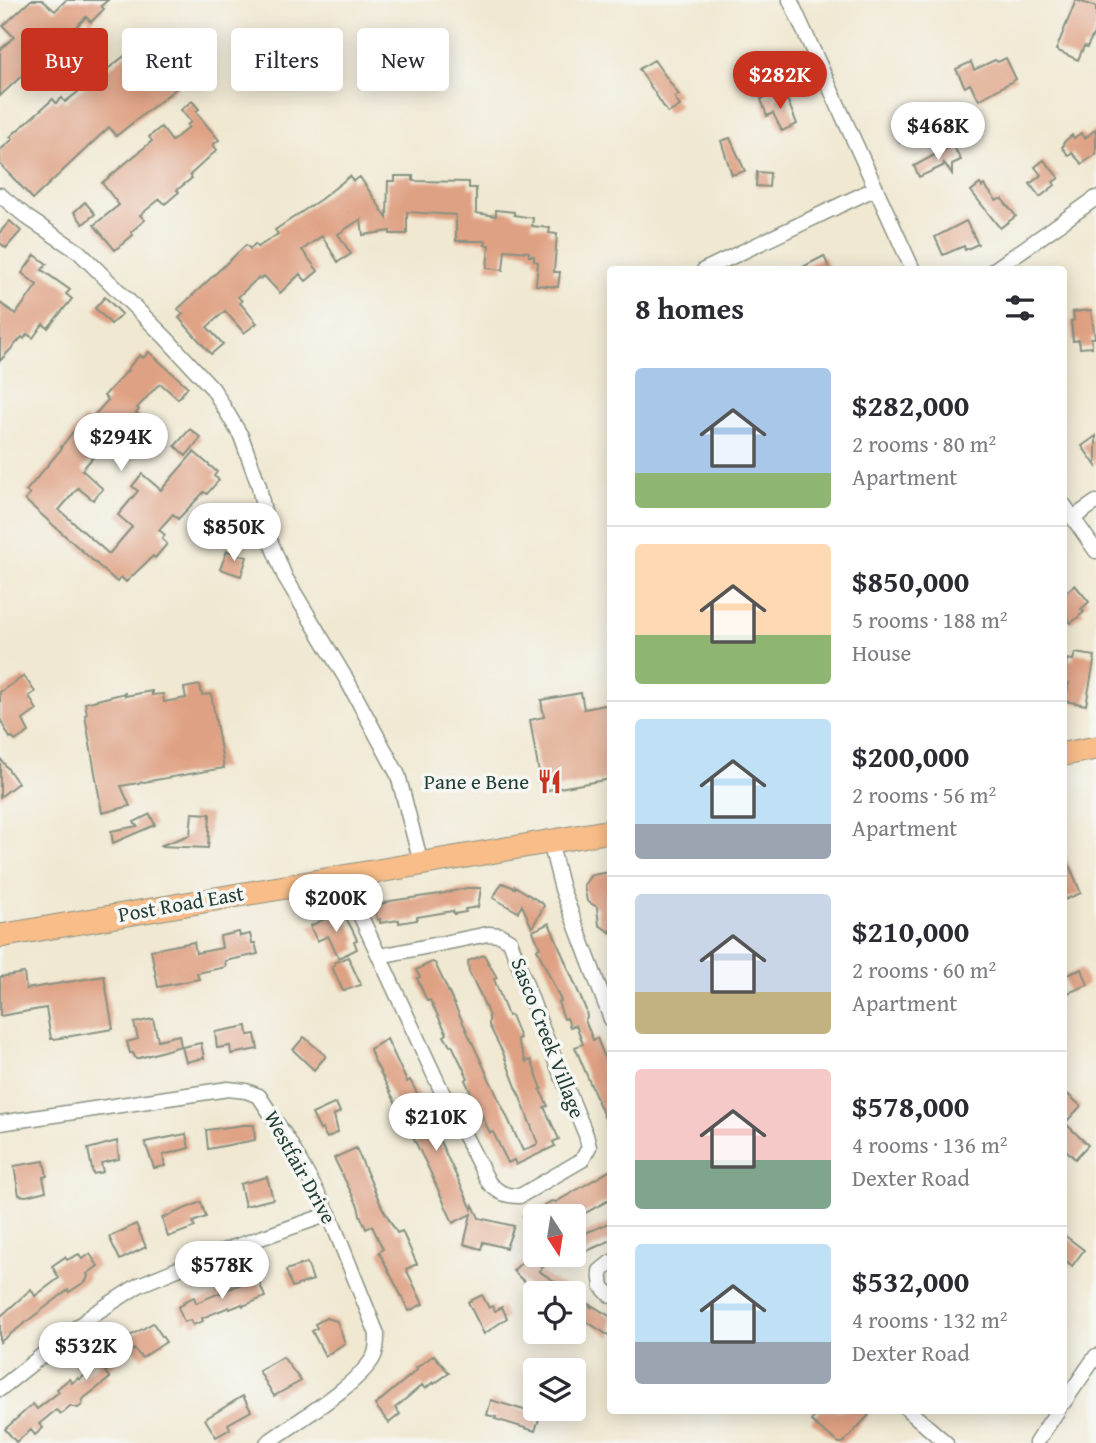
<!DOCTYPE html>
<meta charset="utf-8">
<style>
body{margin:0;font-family:"Gentium Book Plus",serif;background:#f7f7f7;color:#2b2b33;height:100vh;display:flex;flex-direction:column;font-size:26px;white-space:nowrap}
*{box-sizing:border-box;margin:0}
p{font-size:23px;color:#7c7c81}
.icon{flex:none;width:38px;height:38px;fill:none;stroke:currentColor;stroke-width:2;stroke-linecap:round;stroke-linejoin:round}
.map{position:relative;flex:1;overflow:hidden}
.drawer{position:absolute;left:607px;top:266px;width:460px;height:1148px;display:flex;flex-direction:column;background:#fff;border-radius:7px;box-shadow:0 4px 18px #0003}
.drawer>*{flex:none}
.guide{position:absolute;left:21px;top:28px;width:481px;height:63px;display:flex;gap:14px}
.needle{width:46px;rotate:168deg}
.controls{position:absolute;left:523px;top:1204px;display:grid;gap:14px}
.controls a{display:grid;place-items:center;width:63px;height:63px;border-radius:7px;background:#fff;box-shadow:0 4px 18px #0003;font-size:35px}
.price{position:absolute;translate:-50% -60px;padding:0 16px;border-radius:24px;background:#fff;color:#222;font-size:23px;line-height:46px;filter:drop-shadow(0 2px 4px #0008)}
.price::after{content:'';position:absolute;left:50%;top:42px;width:21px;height:16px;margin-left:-10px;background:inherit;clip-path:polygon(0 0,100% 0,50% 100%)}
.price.on{background:#c8321e;color:#fff}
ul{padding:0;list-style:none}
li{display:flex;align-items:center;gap:21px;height:175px;padding:0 28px}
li+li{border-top:2px solid #e1e1e2}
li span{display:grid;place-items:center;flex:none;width:196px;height:140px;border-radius:7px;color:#555}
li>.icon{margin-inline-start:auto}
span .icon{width:84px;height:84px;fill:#fffc;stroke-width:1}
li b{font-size:30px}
h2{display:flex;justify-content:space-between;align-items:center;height:84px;padding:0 28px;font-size:30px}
.pill{padding:0 24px;border-radius:7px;background:#fff;box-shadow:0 4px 18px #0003;font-size:24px;line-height:63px}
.pill.on{background:#c8321e;color:#fff}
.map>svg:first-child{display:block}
</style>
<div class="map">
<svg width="1096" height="1443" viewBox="0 0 1096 1443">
<rect width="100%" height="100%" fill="#f6f6f2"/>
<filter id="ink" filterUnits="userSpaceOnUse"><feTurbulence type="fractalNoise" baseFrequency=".0143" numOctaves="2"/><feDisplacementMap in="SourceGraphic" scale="14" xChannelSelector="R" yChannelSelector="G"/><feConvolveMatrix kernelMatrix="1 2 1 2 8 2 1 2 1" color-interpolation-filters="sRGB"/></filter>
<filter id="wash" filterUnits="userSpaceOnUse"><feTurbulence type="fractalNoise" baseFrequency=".00686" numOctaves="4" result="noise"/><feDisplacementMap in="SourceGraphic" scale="28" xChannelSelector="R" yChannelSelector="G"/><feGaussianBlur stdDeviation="1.57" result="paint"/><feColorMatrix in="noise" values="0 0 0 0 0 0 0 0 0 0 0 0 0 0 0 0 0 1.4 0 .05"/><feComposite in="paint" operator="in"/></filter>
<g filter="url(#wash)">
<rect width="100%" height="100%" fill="#f0e8d1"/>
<g id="blocks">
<path fill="#dfa183" d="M 31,0 L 42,0 L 55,11 L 66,0 L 108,0 L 101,6 L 104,9 L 91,22 L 86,17 L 69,34 L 72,37 L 46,63 L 41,58 L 0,96 L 0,50 L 14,37 L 3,26 Z
M 1076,0 L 1096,7 L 1096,29 L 1087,47 L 1084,46 L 1078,60 L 1056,50 Z
M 149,43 L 183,83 L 116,136 L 109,127 L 33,199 L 0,164 L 0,150 L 13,139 L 10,137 L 53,99 L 56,103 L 62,98 L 65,102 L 140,44 L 143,48 Z
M 1006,58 L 1016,79 L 979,100 L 970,84 L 965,87 L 956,69 L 971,62 L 974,70 L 995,60 L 998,62 Z
M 654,60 L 679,95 L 674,97 L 680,106 L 668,113 L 639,69 Z
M 773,94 L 775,99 L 785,94 L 797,124 L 782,131 L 773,113 L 767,116 L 761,99 Z
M 192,101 L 199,109 L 196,112 L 219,140 L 213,145 L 217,150 L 190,175 L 192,178 L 177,190 L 179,192 L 165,204 L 160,199 L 140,215 L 145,220 L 131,232 L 133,235 L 115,250 L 94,225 L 119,205 L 102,183 L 152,141 L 149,137 L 161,127 L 172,141 L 189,127 L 187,125 L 191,122 L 181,110 Z
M 905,126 L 911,138 L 900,143 L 894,131 Z
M 1096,129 L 1096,154 L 1082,164 L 1072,153 L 1069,156 L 1062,147 L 1064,145 L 1063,143 L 1072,135 L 1074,138 L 1081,133 L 1085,138 Z
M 730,138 L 745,171 L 732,175 L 721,141 Z
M 953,145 L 961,160 L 952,164 L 952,174 L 944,163 L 943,166 L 919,177 L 914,166 Z
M 1044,160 L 1059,178 L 1053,182 L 1055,185 L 1040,197 L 1030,184 L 1041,175 L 1035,167 Z
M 757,172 L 770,173 L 769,187 L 756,186 Z
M 350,176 L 353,181 L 360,177 L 387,218 L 388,181 L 395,181 L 395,176 L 413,176 L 413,181 L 469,182 L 469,188 L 476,188 L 476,213 L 496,216 L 496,210 L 514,212 L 514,215 L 533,218 L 532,226 L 550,228 L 549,233 L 557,234 L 554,272 L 560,272 L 558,287 L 536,285 L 538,262 L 534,261 L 534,256 L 529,256 L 529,252 L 505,250 L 503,270 L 487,268 L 489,245 L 485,245 L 486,241 L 456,241 L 456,215 L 407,212 L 407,234 L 390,234 L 390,231 L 363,235 L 361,219 L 338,234 L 351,254 L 338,262 L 322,236 L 302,250 L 318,271 L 306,281 L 300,274 L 280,293 L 264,276 L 260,279 L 258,278 L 238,297 L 242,301 L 240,303 L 257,323 L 244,333 L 225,311 L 207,327 L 223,344 L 211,354 L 179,318 L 183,314 L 178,309 L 246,245 L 250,249 L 255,244 L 258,247 L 278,234 L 275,230 L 321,199 Z
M 980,184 L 982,187 L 984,185 L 996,200 L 1002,199 L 1016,216 L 1000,228 L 971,191 Z
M 85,202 L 95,214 L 83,224 L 74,212 Z
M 10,221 L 21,231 L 6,248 L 0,243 L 0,232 Z
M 966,221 L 978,244 L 965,250 L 964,246 L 943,255 L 935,237 Z
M 35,255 L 47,264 L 42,270 L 70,290 L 66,294 L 72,299 L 48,328 L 43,324 L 33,338 L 27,334 L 24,339 L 22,337 L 0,361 L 0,303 L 16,314 L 37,285 L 22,273 Z
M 824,256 L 830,270 L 797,270 Z
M 105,297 L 122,314 L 111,324 L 95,308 Z
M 1091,310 L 1095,338 L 1091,338 L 1092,347 L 1080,348 L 1079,340 L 1073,341 L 1071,321 L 1074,320 L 1073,312 Z
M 149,352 L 188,387 L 178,399 L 161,384 L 157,386 L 137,408 L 139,410 L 136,413 L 154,428 L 123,463 L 105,448 L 103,451 L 100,449 L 82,470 L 103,489 L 93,500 L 78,488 L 59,510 L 109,554 L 132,527 L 118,515 L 138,491 L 132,486 L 142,474 L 161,490 L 194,452 L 217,472 L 214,476 L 219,480 L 207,494 L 204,492 L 178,519 L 173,514 L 159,530 L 165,535 L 162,539 L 167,544 L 155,558 L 153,556 L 126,582 L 121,577 L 117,582 L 25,500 L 30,494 L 26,491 L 62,448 L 61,447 L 84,418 L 88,422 L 108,400 L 104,396 L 129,369 L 128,368 L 140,355 L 143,358 Z
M 190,429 L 201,438 L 186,456 L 175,446 Z
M 1096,436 L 1096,466 L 1082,446 Z
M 227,551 L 247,557 L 241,576 L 220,569 Z
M 1075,585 L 1089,602 L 1081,609 L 1084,612 L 1071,623 L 1064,614 L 1064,594 Z
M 1075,653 L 1095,656 L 1086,705 L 1065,701 L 1069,683 L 1064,682 L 1067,659 L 1073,660 Z
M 24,676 L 35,692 L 29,696 L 37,710 L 23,720 L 29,732 L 15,741 L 12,737 L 10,738 L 0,719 L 0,692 Z
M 200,685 L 202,695 L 211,694 L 224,768 L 121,786 L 130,806 L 102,813 L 85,715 L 87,714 L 85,703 L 125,693 L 125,696 L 152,691 L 152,695 L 163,694 L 164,702 L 186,698 L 184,688 Z
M 581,693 L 584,709 L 611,704 L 611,779 L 542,791 L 530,720 L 544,717 L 541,700 Z
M 0,758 L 18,783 L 0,797 Z
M 192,813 L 210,814 L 208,848 L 159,846 L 190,835 Z
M 150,814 L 155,825 L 113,843 L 111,831 L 137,826 L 134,822 Z
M 1064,853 L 1081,893 L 1064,900 Z
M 611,872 L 611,933 L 599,925 L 597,907 L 587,901 L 584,885 L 591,875 Z
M 502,883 L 515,888 L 515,886 L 543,904 L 544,906 L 532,928 L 522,905 L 518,912 L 493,898 Z
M 467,888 L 481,888 L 478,907 L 465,909 L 466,912 L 454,914 L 453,911 L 417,917 L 417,920 L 399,923 L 399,920 L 380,923 L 380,919 L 377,920 L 375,907 L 377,906 L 390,901 L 440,894 Z
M 339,912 L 343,919 L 346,918 L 353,931 L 357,940 L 354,941 L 357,949 L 339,958 L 328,936 L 317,941 L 310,926 Z
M 549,923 L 586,1010 L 587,1017 L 585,1020 L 593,1040 L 597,1038 L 611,1074 L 611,1133 L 575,1047 L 583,1044 L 576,1025 L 570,1027 L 567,1018 L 564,1019 L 558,1002 L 561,1001 L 537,949 L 540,948 L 533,931 Z
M 239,932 L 240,936 L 250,934 L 252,943 L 255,943 L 258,954 L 225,961 L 226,967 L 197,973 L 199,979 L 158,987 L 151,950 L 194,942 L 196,953 L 222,948 L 220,936 Z
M 484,955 L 497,978 L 494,979 L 508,1016 L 511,1015 L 513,1020 L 520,1038 L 517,1039 L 526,1062 L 531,1060 L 542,1089 L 540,1090 L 548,1106 L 544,1107 L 559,1139 L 553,1142 L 555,1146 L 516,1165 L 514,1160 L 508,1163 L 493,1132 L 490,1133 L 465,1080 L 468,1078 L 452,1045 L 450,1046 L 444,1036 L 447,1034 L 430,1000 L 427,1001 L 417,978 L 420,977 L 416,970 L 432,962 L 435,963 L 523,1151 L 538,1144 L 503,1053 L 489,1025 L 489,1017 L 481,996 L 469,972 L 468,961 Z
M 348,957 L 361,985 L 343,991 L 332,967 L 335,965 L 334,963 Z
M 1082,969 L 1088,985 L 1068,993 L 1064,976 Z
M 24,973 L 26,989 L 104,976 L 113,1029 L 54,1039 L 51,1039 L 46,1008 L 0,1016 L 0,977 Z
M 153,1019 L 158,1040 L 179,1035 L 181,1046 L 136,1059 L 133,1053 L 130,1053 L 127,1042 L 138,1039 L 134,1023 Z
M 247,1026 L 248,1035 L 255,1034 L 258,1049 L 231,1054 L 230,1046 L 217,1048 L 215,1032 Z
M 304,1037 L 326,1056 L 314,1070 L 293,1050 Z
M 387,1039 L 407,1082 L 410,1080 L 419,1097 L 472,1209 L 473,1205 L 479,1218 L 514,1226 L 506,1248 L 483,1242 L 481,1249 L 464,1244 L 471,1214 L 453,1223 L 428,1167 L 373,1058 L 370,1049 Z
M 201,1043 L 204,1058 L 186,1062 L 182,1047 Z
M 1064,1091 L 1081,1106 L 1065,1123 L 1088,1145 L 1075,1159 L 1064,1148 Z
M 336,1103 L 340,1112 L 334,1115 L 338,1132 L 327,1138 L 322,1129 L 320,1130 L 312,1114 Z
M 243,1125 L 254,1125 L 255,1140 L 208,1149 L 206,1130 Z
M 186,1134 L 189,1148 L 163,1155 L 165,1166 L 154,1168 L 145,1142 Z
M 117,1141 L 119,1159 L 101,1163 L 103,1172 L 93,1174 L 88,1149 Z
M 356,1148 L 382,1207 L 397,1233 L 402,1231 L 417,1264 L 406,1269 L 423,1304 L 409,1311 L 379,1252 L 383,1249 L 372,1226 L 366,1229 L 360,1215 L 358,1206 L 334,1158 Z
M 44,1161 L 47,1176 L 43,1177 L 46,1191 L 26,1196 L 19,1195 L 14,1166 Z
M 611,1170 L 611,1199 L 580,1216 L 536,1216 L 536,1239 L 523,1216 L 552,1201 L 556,1202 Z
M 267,1177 L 273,1199 L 245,1206 L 240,1184 Z
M 201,1202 L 206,1217 L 193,1222 L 195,1227 L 168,1237 L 162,1218 Z
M 611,1222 L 611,1240 L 574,1257 L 574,1238 Z
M 136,1224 L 146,1247 L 120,1260 L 109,1237 Z
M 1064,1235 L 1084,1250 L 1072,1266 L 1064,1259 Z
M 532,1252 L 536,1252 L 536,1255 L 539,1255 L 547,1263 L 539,1271 L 573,1293 L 536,1293 L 513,1271 Z
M 79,1254 L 82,1259 L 90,1254 L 98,1266 L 87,1274 L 88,1276 L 86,1281 L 69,1292 L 68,1290 L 0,1342 L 0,1317 L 31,1289 L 35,1296 L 59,1278 L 52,1266 L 65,1257 L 67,1260 Z
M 307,1263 L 313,1280 L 292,1287 L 286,1270 Z
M 257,1277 L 265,1297 L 243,1306 L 242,1304 L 230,1309 L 229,1307 L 202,1318 L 203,1321 L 193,1325 L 190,1320 L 184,1322 L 178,1307 L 184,1304 L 183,1302 L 194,1297 L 196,1303 Z
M 482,1295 L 489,1308 L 493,1306 L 495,1311 L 502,1307 L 507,1318 L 484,1334 L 468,1302 Z
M 585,1301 L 592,1308 L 591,1305 L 611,1317 L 611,1337 L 576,1315 Z
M 326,1318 L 337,1321 L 345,1343 L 325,1356 L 312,1331 L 317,1328 L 315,1324 Z
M 153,1323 L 166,1342 L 142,1358 L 134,1349 L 105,1372 L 110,1378 L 83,1399 L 82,1405 L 78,1408 L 70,1406 L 61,1414 L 56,1410 L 39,1424 L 43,1428 L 35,1435 L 31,1430 L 16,1442 L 5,1429 L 33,1404 L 37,1409 L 59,1392 L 57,1389 L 69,1379 L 72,1383 L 78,1378 L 79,1380 L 99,1364 L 95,1360 L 112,1346 Z
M 434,1355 L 449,1373 L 434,1384 L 433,1382 L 425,1389 L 422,1385 L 395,1408 L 400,1414 L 389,1423 L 375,1405 L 417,1370 L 416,1368 Z
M 283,1357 L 301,1381 L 274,1396 L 259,1371 Z
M 243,1396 L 251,1411 L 228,1424 L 230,1429 L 216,1437 L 205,1419 Z
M 491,1400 L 537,1414 L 535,1419 L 539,1419 L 535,1431 L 495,1419 L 496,1417 L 487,1415 Z
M 820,1410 L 863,1410 L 869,1415 L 843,1443 L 839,1443 L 811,1421 Z"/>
</g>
</g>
<g filter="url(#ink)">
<use href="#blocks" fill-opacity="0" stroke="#889282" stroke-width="2"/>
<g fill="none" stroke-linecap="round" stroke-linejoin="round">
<defs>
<path id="minor" d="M 790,0 L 913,270
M 0,195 L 28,218 L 79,252 L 165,337 L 213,389 L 241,436 L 259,486 L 269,538 L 285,577 L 348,682 L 398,775 L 421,863
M 704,270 L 876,188
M 994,270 L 1096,198
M 1064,505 L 1096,551
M 1073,518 L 1096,502
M 550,842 L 562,889 L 611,1019
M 342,876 L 443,1094 L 489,1183 C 499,1193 506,1196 520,1196 L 582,1160 L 589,1147 L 586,1135 L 542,1028 L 510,941 L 500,935 L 488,934 L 380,956
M 0,1123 L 228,1089 L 246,1091 L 259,1096 L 288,1140 L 329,1214 L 377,1334 C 377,1341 377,1350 374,1356 C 361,1383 293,1424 267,1443
M 611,1262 L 600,1271 L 602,1287 L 611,1296
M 0,1389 L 94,1314 L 139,1285 L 209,1256 L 329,1214
M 1064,1402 L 1096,1356
M 908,1410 L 946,1443
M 1036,1443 L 1058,1410"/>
<path id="primary" d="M 1064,754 L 1096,748
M 0,936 L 611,831"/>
</defs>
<use href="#minor" stroke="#889282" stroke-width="17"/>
<use href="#primary" stroke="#889282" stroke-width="25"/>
<use href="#minor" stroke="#fff" stroke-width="14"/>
<use href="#primary" stroke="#f8bd88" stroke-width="23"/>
</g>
</g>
<defs>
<symbol id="restaurant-bare" viewBox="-9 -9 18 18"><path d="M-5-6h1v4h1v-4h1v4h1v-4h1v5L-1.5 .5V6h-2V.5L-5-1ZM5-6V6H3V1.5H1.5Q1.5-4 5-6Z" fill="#c8321e" stroke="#f6f6f2" stroke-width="2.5" paint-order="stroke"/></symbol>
</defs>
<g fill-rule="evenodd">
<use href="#restaurant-bare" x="532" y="764" width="35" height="35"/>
</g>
<g text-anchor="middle" stroke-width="7" stroke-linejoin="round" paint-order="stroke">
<g font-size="21" fill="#1f3d34" stroke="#f6f6f2" text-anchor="end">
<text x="529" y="789">Pane e Bene</text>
</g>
<g font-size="21" fill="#1f3d34" stroke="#f6f6f2">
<text transform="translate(181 904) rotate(-10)" y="7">Post Road East</text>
<text transform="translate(548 1038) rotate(69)" y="7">Sasco Creek Village</text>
<text transform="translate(300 1167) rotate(61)" y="7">Westfair Drive</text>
</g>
</g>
</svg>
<div class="controls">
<a><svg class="needle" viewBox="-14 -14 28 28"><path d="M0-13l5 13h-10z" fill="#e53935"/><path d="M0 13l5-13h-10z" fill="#7c7c81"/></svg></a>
<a><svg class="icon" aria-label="locate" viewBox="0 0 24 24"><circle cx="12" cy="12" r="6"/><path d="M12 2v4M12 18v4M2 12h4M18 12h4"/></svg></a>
<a><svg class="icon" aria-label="layers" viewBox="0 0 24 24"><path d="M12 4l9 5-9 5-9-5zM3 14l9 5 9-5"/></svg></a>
</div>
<b class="price on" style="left:780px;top:111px">$282K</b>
<b class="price" style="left:938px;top:162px">$468K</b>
<b class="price" style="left:121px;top:473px">$294K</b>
<b class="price" style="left:234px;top:563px">$850K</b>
<b class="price" style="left:336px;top:934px">$200K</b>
<b class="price" style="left:436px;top:1153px">$210K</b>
<b class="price" style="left:222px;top:1301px">$578K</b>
<b class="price" style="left:86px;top:1382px">$532K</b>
<div class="guide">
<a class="pill on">Buy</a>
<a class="pill">Rent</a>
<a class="pill">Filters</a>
<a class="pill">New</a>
</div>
<section class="drawer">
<h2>8 homes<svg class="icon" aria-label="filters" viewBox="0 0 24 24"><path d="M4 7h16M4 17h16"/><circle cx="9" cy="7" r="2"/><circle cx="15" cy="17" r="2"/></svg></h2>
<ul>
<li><span style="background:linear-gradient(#a9c7e8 75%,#8fb573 0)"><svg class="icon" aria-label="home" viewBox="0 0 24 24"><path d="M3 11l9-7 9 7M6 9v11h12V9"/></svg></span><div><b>$282,000</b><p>2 rooms · 80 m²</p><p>Apartment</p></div></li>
<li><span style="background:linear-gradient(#ffd9b3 65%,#8fb573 0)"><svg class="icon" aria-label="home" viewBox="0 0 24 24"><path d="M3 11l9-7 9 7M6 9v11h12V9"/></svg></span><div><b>$850,000</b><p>5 rooms · 188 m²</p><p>House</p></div></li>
<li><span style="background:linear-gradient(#bfe0f5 75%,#9aa5b1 0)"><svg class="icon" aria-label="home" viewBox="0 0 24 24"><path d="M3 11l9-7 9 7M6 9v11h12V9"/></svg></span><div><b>$200,000</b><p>2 rooms · 56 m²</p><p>Apartment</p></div></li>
<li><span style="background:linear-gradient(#c9d6e8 70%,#c2b280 0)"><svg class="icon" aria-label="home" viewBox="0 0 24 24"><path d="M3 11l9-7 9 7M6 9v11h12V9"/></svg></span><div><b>$210,000</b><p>2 rooms · 60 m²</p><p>Apartment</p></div></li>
<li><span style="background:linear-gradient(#f6c9c9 65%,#7fa58c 0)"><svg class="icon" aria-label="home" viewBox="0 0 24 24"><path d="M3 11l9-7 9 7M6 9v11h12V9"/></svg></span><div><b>$578,000</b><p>4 rooms · 136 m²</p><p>Dexter Road</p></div></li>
<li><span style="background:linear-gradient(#bfe0f5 70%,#9aa5b1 0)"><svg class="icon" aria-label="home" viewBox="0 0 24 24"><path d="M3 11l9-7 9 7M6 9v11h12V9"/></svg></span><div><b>$532,000</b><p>4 rooms · 132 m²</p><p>Dexter Road</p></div></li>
</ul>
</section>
</div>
